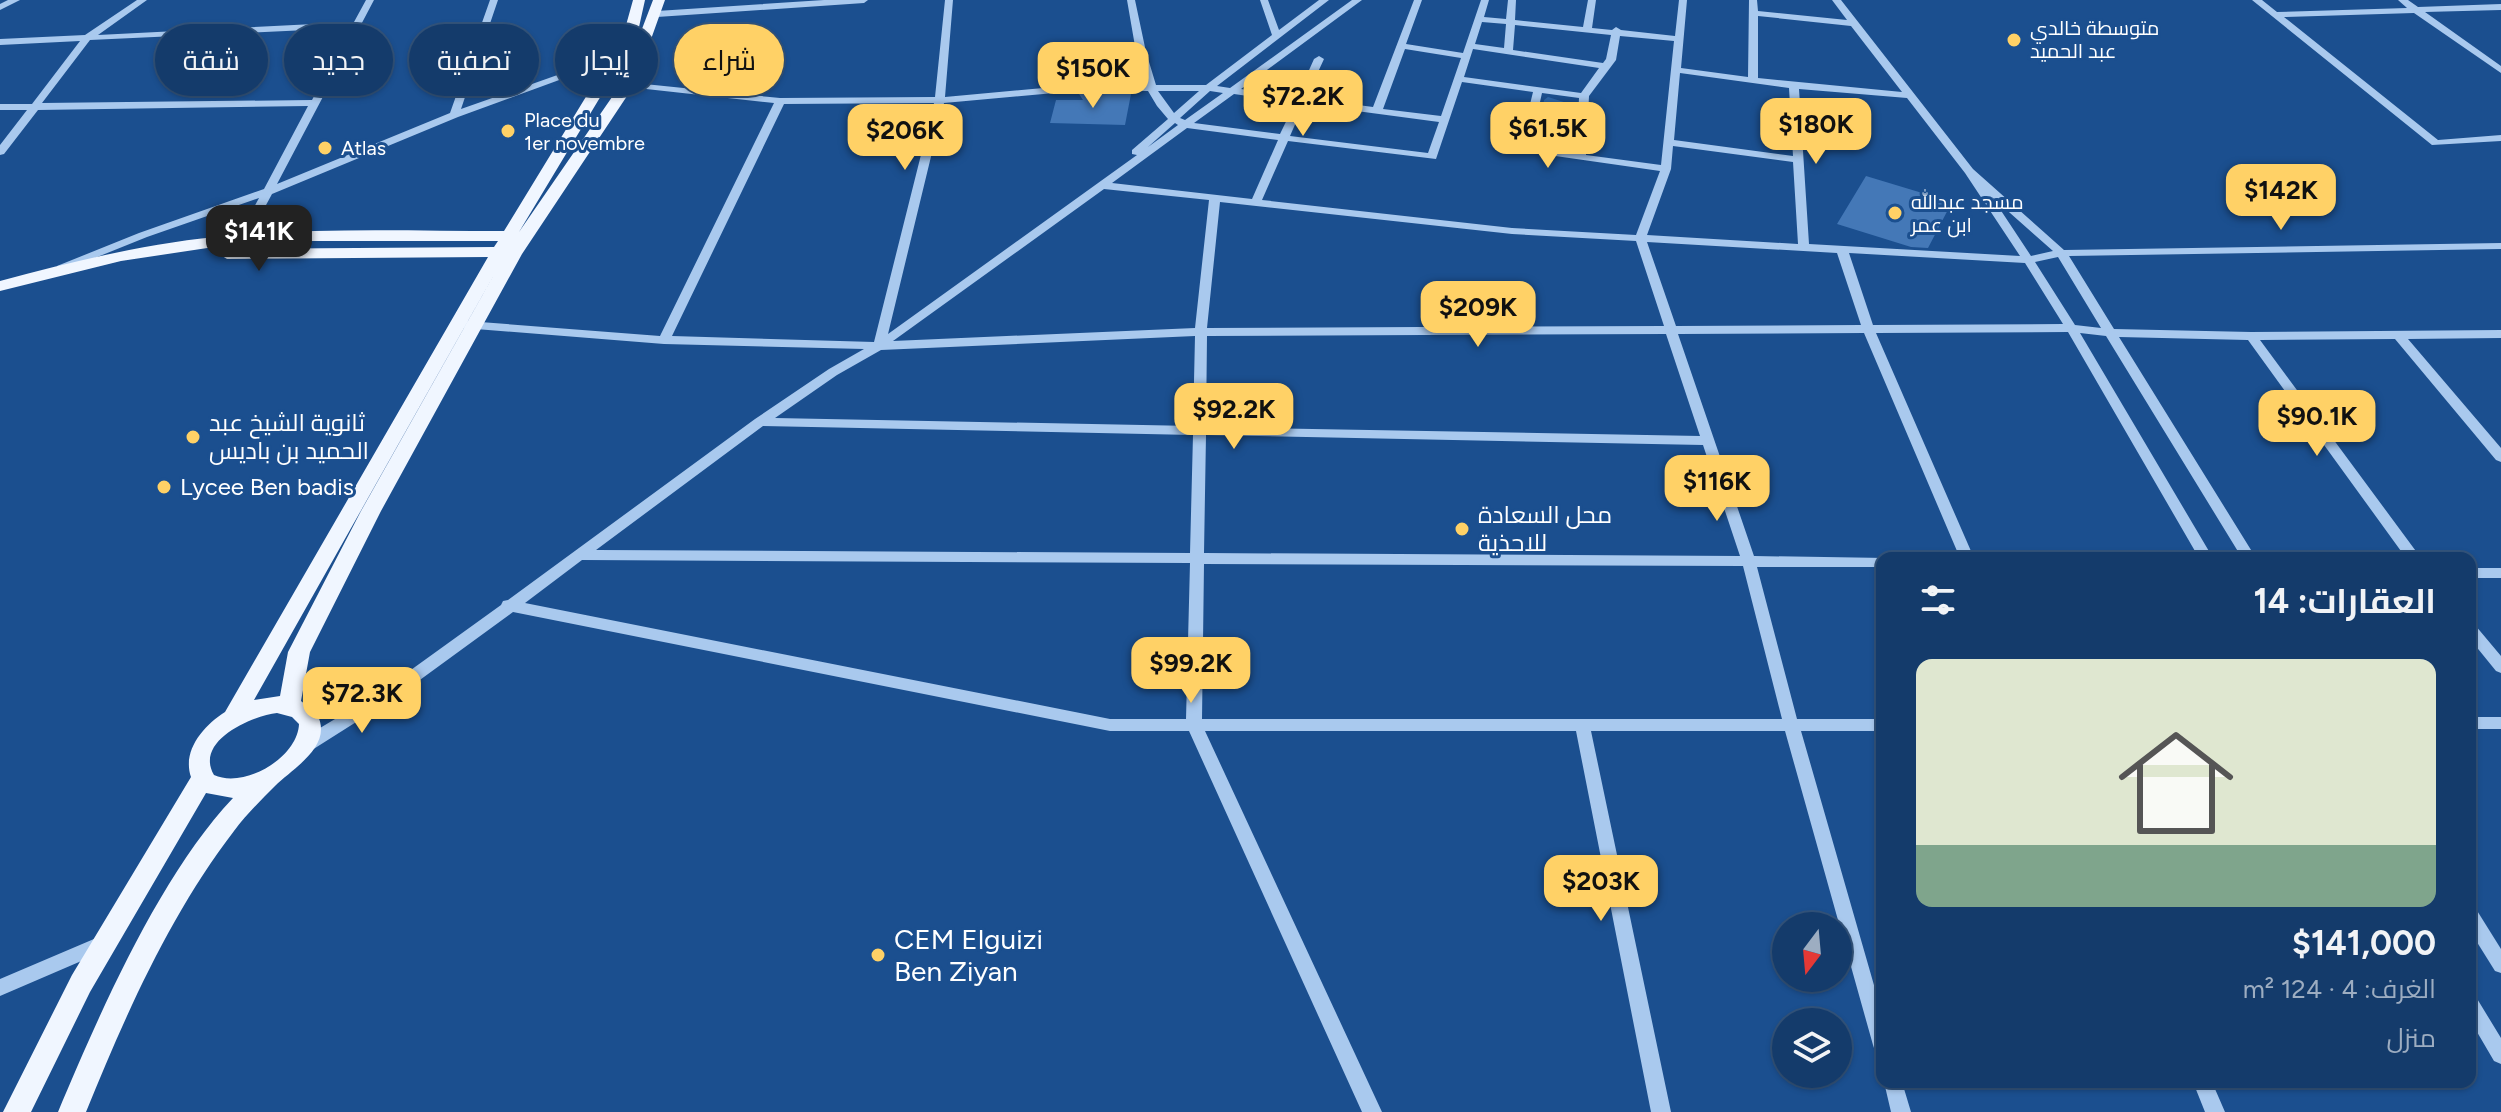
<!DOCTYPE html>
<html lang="ar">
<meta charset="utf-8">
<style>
body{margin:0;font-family:Figtree,Cairo,sans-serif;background:#214673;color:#f1f3f6;direction:rtl;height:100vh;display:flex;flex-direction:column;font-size:30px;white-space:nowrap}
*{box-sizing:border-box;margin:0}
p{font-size:26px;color:#9dadc1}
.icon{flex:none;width:44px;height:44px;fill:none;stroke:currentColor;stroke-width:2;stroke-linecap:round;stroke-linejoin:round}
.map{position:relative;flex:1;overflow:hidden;direction:ltr}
.sheet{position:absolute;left:1876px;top:552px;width:600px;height:536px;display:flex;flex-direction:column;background:#143b6b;border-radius:16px;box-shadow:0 2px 6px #0004,0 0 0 2px #33557e;direction:rtl}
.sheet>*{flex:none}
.banner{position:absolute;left:24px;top:24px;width:760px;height:72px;direction:rtl;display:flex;gap:16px}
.needle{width:52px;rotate:196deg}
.fabs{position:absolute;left:1772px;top:912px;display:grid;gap:16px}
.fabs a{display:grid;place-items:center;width:80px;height:80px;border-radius:50%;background:#143b6b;box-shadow:0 2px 6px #0004,0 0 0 2px #33557e;font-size:40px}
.price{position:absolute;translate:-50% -68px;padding:0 18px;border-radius:16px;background:#ffd166;color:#111;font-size:26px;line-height:52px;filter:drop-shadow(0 2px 4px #0008)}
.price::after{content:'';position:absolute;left:50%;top:48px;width:24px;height:18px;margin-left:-12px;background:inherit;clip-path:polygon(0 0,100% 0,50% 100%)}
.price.active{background:#222;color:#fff}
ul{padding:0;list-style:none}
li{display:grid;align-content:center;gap:16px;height:424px;padding:0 40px}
li span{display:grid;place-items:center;height:248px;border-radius:16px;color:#555}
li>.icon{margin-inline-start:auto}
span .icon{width:144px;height:144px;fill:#fffc;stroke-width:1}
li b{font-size:34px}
h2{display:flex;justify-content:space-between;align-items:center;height:96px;padding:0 40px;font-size:34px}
.chip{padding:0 28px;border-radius:36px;background:#143b6b;box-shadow:0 2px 6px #0004,0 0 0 2px #33557e;font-size:28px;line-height:72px}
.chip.active{background:#ffd166;color:#111}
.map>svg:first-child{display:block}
</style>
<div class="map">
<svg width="2501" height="1112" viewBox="0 0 2501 1112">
<rect width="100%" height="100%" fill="#1b4f8f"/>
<path fill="#2e69ad" d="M 1548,97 L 1567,103 L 1560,146 L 1538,145 L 1537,142 L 1544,100 Z"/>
<path fill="#4478b7" d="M 1120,62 L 1128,82 L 1072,82 L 1065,69 Z
M 1079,94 L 1131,94 L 1125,125 L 1050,123 L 1056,100 L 1083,100 Z
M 1866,176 L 1952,202 L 1928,248 L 1911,247 L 1837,224 Z"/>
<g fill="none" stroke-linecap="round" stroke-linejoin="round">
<path fill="#a9c9ee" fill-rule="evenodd" d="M 8,0 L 20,0 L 0,10 L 0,4 Z
M 137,0 L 147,0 L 98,35 L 354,22 L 366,0 L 374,0 L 277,184 L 450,113 L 490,0 L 498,0 L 461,109 L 614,55 L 622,57 L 458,117 L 272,194 L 239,255 L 231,255 L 229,253 L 259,198 L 147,237 L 65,270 L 57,270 L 57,266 L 139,233 L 264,189 L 308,106 L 38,110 L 4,154 L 0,155 L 0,145 L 27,110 L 0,110 L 0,104 L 32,104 L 80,41 L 0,45 L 0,39 L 85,35 ZM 350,28 L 312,100 L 42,103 L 90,40 Z
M 824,0 L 868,0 L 864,3 L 657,17 L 652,14 L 657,11 Z
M 945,0 L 953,0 L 945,97 L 1076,85 L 1146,85 L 1136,52 L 1127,0 L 1135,0 L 1146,52 L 1156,85 L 1206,85 L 1272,35 L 1260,0 L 1268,0 L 1279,30 L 1319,0 L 1329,0 L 1217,86 L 1230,88 L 1352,0 L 1362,0 L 1241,89 L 1297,97 L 1314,59 L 1319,56 L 1324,59 L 1306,98 L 1373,107 L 1414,0 L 1422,0 L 1406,44 L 1463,53 L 1481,0 L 1489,0 L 1484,17 L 1506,19 L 1508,0 L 1516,0 L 1515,20 L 1583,27 L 1588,0 L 1596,0 L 1592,28 L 1612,30 L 1616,27 L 1621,30 L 1675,36 L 1679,0 L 1687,0 L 1681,68 L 1748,77 L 1749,0 L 1757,0 L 1758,11 L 1847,20 L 1832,0 L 1841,0 L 1973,169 L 2064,250 L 2501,243 L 2501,249 L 2069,256 L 2114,329 L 2251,332 L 2501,330 L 2501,338 L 2408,339 L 2501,448 L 2501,462 L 2496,460 L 2395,339 L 2260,340 L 2421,558 L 2406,558 L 2248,340 L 2119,337 L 2256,558 L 2242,558 L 2106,336 L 2080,333 L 2213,558 L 2199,558 L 2068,332 L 1876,333 L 1974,558 L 1960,558 L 1864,333 L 1678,334 L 1754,556 L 1886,558 L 1882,558 L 1882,567 L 1757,567 L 1797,719 L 1882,719 L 1882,731 L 1801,731 L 1882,1013 L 1882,1054 L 1875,1051 L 1873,1045 L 1785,731 L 1591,731 L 1671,1112 L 1651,1112 L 1576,731 L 1205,731 L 1382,1112 L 1362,1112 L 1189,731 L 1110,731 L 513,612 L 402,693 L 312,750 L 306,752 L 300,750 L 298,745 L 300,740 L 365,701 L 332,706 L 301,716 L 296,714 L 293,710 L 296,706 L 332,694 L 390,685 L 501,605 L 503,601 L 508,600 L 755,419 L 829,369 L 864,349 L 664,344 L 463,328 L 463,322 L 467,321 L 660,336 L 774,103 L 628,87 L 623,84 L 625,82 L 780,98 L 935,97 ZM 1758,16 L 1851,26 L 1902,92 L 1758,78 ZM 1482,22 L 1506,24 L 1504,48 L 1475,44 ZM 1515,25 L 1611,35 L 1606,59 L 1603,63 L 1513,50 ZM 1620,36 L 1674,41 L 1661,165 L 1586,155 L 1589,96 L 1616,60 ZM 1405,49 L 1461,58 L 1441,116 L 1383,109 ZM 1473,49 L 1599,68 L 1581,93 L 1464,77 ZM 1680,73 L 1789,88 L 1793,156 L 1674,140 ZM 1462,82 L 1533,92 L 1519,149 L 1520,151 L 1660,171 L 1636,235 L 1512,228 L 1262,200 L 1288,141 L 1436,159 ZM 1799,89 L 1907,98 L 1965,173 L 2020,256 L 1809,244 ZM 1076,91 L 1148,91 L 1157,106 L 1168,119 L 1132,150 L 1132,154 L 1137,155 L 888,334 L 944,103 ZM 1158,91 L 1199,91 L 1174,113 ZM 1210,91 L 1223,93 L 1185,120 L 1180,118 ZM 1542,93 L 1579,98 L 1576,153 L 1530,147 ZM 1234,94 L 1295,103 L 1280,134 L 1194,123 ZM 934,103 L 874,342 L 672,336 L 784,104 ZM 1304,104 L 1439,122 L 1428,153 L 1290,136 ZM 1175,123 L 1178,125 L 1148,147 ZM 1187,128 L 1278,140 L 1252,199 L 1112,183 ZM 1673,146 L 1793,162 L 1798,244 L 1647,235 L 1671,169 ZM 1104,189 L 1209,200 L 1195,328 L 893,341 ZM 1992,197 L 2053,251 L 2031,256 ZM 1220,202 L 1512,234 L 1636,241 L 1664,326 L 1207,328 ZM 1647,242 L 1837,253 L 1861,325 L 1676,326 ZM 1849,253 L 2025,263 L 2063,324 L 1873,325 ZM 2058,257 L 2101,328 L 2075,325 L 2035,262 ZM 1666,334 L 1700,436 L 1206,427 L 1207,336 ZM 1195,336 L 1193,426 L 775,418 L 837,375 L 881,350 ZM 763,426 L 1193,435 L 1190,553 L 596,550 ZM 1206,435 L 1703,445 L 1740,556 L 1204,553 ZM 582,560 L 1190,563 L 1186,719 L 1110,719 L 525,603 ZM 1204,564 L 1743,566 L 1782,719 L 1202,719 Z
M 2252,0 L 2262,0 L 2277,12 L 2407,8 L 2398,0 L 2408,0 L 2418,7 L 2501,4 L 2501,10 L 2425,12 L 2501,66 L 2501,73 L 2414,13 L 2284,17 L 2438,140 L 2501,135 L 2501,141 L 2432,145 Z
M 2470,568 L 2501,568 L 2501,578 L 2470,578 Z
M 2470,623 L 2475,625 L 2501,656 L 2501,673 L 2496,671 L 2470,639 Z
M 2470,717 L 2501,717 L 2501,729 L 2470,729 Z
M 2470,907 L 2476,909 L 2501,949 L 2501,973 L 2495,971 L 2470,931 Z
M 101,936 L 107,938 L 110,944 L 107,950 L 0,996 L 0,979 Z
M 2470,994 L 2476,997 L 2501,1038 L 2501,1064 L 2494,1061 L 2470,1020 Z
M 1884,1082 L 1902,1082 L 1911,1112 L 1891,1112 Z
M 2193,1082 L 2212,1082 L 2225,1112 L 2205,1112 Z"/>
<path fill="#f0f6ff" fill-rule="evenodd" d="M 633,0 L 645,0 L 637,36 L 519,232 L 621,84 L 653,0 L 665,0 L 635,84 L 522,254 L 381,511 L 310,652 L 301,701 L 317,714 C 334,746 293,768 275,786 C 261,800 246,815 234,831 C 170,914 125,1016 86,1112 L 58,1112 C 99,1014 160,875 233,798 L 206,793 L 90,992 L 31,1112 L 3,1112 L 72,975 L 191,777 C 182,751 203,726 225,712 L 488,257 L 227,259 L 219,254 L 227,249 L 494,247 L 498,241 L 313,241 L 214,247 L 121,261 L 0,291 L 0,281 C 71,262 143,244 216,237 C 311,227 408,231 504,231 L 623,36 ZM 504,257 L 361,511 L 288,652 L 280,696 L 254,700 ZM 277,713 L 292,717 L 299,724 C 298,757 245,789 214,775 C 194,741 252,716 277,713 Z"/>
</g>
<g fill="#ffd166" stroke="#1b4f8f" stroke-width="3">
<circle cx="2014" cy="40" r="8"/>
<circle cx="508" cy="131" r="8"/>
<circle cx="325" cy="148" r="8"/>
<circle cx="1895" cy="213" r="8"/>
<circle cx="193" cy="437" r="8"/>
<circle cx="164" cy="487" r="8"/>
<circle cx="1462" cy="529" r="8"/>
<circle cx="878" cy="955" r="8"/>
</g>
<g text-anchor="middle" stroke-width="6" stroke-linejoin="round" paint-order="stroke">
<g font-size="20" fill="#fff" stroke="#1b4f8f" text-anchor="start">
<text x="2030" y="35">متوسطة خالدي<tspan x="2030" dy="23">عبد الحميد</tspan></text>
<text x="524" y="127">Place du<tspan x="524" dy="23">1er novembre</tspan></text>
<text x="341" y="155">Atlas</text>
<text x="1911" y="209">مسجد عبدالله<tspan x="1911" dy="23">ابن عمر</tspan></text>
</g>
<g font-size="24" fill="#fff" stroke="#1b4f8f" text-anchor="start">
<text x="209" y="431">ثانوية الشيخ عبد<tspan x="209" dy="28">الحميد بن باديس</tspan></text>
<text x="180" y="495">Lycee Ben badis</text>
<text x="1478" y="523">محل السعادة<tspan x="1478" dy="28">للاحذية</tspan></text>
</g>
<g font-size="28" fill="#fff" stroke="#1b4f8f" text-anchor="start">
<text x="894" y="949">CEM Elguizi<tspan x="894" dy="32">Ben Ziyan</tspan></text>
</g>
</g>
</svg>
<div class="fabs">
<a><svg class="needle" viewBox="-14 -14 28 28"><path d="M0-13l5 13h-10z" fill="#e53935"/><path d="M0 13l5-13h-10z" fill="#9dadc1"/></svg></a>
<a><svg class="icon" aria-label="layers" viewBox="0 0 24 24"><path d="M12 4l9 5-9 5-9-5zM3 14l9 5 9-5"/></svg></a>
</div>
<b class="price" style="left:1093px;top:110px">$150K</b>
<b class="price" style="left:1303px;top:138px">$72.2K</b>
<b class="price" style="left:1816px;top:166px">$180K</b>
<b class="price" style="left:1548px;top:170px">$61.5K</b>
<b class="price" style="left:905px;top:172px">$206K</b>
<b class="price" style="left:2281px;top:232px">$142K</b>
<b class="price active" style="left:259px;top:273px">$141K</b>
<b class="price" style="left:1478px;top:349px">$209K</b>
<b class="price" style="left:1234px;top:451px">$92.2K</b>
<b class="price" style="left:2317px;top:458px">$90.1K</b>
<b class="price" style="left:1717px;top:523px">$116K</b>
<b class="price" style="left:1191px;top:705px">$99.2K</b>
<b class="price" style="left:362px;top:735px">$72.3K</b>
<b class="price" style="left:1601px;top:923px">$203K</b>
<div class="banner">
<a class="chip active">شراء</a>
<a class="chip">إيجار</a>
<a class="chip">تصفية</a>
<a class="chip">جديد</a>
<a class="chip">شقة</a>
</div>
<section class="sheet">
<h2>العقارات: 14<svg class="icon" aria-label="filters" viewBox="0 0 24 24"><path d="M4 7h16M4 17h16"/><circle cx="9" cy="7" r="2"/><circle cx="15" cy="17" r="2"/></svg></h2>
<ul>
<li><span style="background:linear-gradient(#dfe7d0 75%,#7fa58c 0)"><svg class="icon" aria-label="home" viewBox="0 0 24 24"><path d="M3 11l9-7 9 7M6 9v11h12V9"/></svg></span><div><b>$141,000</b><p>الغرف: 4 · 124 m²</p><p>منزل</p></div></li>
</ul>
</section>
</div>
